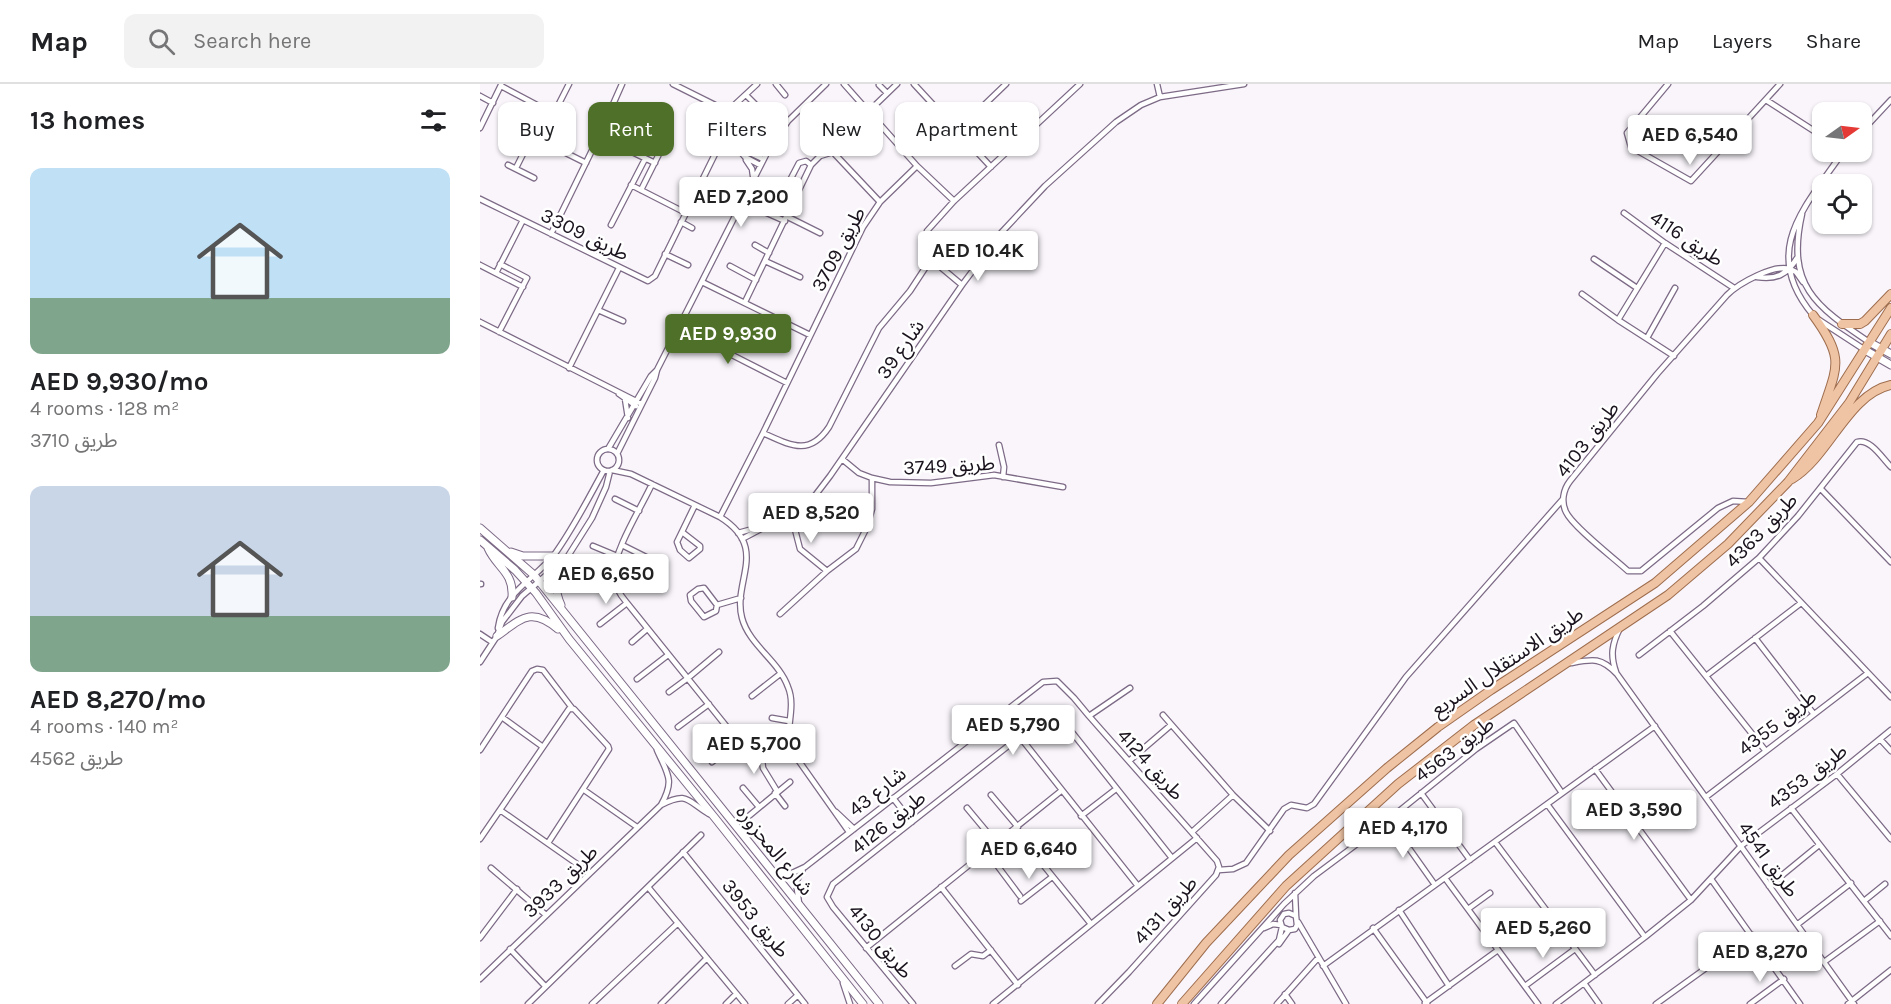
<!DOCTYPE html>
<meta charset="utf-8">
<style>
body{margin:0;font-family:Karla,"Noto Sans Arabic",sans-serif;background:#f2f2f2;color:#202124;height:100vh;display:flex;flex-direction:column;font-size:22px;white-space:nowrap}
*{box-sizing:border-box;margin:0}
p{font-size:20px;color:#757577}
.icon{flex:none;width:33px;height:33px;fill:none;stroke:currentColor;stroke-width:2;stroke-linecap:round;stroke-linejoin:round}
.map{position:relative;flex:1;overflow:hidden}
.details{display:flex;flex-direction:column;background:#fff;width:480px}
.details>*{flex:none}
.guide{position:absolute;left:18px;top:18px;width:570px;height:54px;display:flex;gap:12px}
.needle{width:39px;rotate:76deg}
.fabs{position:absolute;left:1332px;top:18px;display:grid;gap:12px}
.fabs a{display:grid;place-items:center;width:60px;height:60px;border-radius:12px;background:#fff;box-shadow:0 2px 4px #0004;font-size:30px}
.price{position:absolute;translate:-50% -51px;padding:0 14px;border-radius:6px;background:#fff;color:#222;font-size:20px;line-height:39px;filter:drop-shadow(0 2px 3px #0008)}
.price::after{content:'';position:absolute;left:50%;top:36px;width:18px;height:14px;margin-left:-9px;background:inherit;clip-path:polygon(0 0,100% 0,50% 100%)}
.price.current{background:#4f7028;color:#fff}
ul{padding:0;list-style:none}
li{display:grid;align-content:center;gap:12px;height:318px;padding:0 30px}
li span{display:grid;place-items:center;height:186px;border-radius:12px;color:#555}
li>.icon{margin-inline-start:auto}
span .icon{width:108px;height:108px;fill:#fffc;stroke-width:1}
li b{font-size:26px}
h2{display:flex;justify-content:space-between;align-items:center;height:72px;padding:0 30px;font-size:26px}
.tag{padding:0 21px;border-radius:12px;background:#fff;box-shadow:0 2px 4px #0004;font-size:21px;line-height:54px}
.tag.current{background:#4f7028;color:#fff}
header{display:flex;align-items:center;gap:36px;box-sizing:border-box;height:84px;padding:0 30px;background:#fff;border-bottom:2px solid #e0e0e0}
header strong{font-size:28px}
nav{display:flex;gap:33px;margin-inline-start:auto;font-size:21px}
.search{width:420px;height:54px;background:#f2f2f2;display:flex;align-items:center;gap:15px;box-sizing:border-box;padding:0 21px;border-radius:12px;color:#757577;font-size:22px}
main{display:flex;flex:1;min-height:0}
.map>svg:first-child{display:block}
</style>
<header>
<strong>Map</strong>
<div class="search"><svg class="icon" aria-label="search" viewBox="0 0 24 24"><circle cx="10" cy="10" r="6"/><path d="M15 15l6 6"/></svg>Search here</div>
<nav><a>Map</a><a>Layers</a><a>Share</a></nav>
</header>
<main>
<section class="details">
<h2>13 homes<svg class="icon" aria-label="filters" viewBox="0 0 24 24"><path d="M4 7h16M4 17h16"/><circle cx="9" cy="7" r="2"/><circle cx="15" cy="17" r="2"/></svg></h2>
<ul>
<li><span style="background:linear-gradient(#bfe0f5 70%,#7fa58c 0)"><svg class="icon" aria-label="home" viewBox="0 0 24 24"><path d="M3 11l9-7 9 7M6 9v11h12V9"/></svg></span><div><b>AED 9,930/mo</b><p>4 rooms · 128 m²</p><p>طريق 3710</p></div></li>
<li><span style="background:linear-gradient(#c9d6e8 70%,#7fa58c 0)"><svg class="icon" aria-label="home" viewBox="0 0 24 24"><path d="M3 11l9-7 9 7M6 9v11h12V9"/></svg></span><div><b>AED 8,270/mo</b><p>4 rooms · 140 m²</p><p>طريق 4562</p></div></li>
</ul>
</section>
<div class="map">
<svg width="1411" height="920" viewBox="0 0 1411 920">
<rect width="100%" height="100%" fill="#f9f5fb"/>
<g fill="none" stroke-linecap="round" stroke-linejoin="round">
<defs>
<path id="minor" d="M 193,0 L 235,21 L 241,31 L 251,57 L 265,73 L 280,81
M 296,0 L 305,11
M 364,0 L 437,82 L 474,117
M 434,0 L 511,83
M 677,0 L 680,13
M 1188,0 L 1147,49 L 1151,63 L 1211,97 L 1300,0
M 399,1 L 407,9
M 21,2 L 74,30
M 266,11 L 275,20
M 0,12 L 13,19
M 1286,16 L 1342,52
M 389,27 L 417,0
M 241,31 L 249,26 L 277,0
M 0,44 L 21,1
M 478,46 L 526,0
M 333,47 L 400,118
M 1382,47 L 1411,16
M 52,52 L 106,79
M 119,52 L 175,79
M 60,57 L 89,0
M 261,68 L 268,68 L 283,75
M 266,76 L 272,85 L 273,92
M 28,81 L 54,94
M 36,84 L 65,26
M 151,101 L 206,129
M 161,106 L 189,50 L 188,46 L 171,37
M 317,109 L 310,106 L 308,100 L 319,79 L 326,77 L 331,81
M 213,114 L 237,125
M 0,115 L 168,197 L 175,192 L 237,66 L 249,54
M 280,126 L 305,137
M 1144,129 L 1185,159 L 1254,204
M 1322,130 C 1306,201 1335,222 1389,258
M 308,133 L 340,149
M 201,138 L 212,144
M 131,141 L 165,75
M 71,150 L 119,52 L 142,0
M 275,161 L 289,169
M 185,170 L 208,181
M 1114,175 L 1157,204
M 285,177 L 320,193
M 0,181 L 43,203
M 250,182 L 276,196
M 1310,185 L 1316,188 L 1323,198
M 16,189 L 43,136
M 1277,193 C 1296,196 1307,191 1317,174
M 222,198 L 330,251
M 482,201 L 451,175 L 445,160 L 447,147 L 474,117 L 600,0
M 1102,210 L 1138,236 L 1194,272
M 265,218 L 331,81 L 340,72 L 353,68
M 118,226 L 143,237
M 1333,231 C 1279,167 1326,122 1363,68
M 1138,236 L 1185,159
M 1339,236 L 1385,266
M 0,238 L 162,320
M 199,244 L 307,299
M 19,248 L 47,194 L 20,180
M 1167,254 L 1195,204
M 89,284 L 139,184
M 139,310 L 156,322
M 145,315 L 148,334
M 283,349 C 310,361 329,373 349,343 L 399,244 L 430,207 L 451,175
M 519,361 L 524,383 L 523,393
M 128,365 L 171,292 L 177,286
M117 376a11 11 0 1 1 22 0a11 11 0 1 1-22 0Z
M 137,370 L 175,294 L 177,286 L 289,65 L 308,37 L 346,0
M 132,386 L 151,390 L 240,433 C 290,464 252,497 262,534 C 269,561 299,577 308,603 C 316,622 306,643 309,663 L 369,748
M 392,394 L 410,398 L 451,399 L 514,391 L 583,403
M 172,400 C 161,424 134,466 134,490 C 134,501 140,511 147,519 L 259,658 L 275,667 L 309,663
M 1341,405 L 1411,478
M 135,415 L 159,427
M 1269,418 L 1253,417 L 1238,424 L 1161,487 L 1148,487 C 1134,474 1093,443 1086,428 C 1081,418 1083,406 1090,397 L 1177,290 L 1247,211 C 1259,199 1294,180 1310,185
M 240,433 L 283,349 L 383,143 L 400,118 L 437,82
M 312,434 L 320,465 L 347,487
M 202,448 L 220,462 L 220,465 L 209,474 L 200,466 L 197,458 L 215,421
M 258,449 L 312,434 L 324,426 L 350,392 L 482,201 L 521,149 L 565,102 L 636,38 L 661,21 L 680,13 L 764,0
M 262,455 L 281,445
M 142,461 L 166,473 L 173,479
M 113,462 L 137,472
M 1279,474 L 1411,613
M 173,479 L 183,495 L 173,502 L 170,501 L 165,487 Z
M 0,500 L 1,500
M 119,501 L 134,495
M 237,521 L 224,504 L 218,505 L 210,511 L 211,517 L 224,533 L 236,527 L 237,521 L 261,514
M 300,530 L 347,487 L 376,465 L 387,443 L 392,425 L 392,394 L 379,389 L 362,375
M 120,540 L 147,519
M 18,544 C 23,508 54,496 74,471 C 93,445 108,415 124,386
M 1190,547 L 1285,666
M 0,550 L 12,558
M 1275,554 L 1333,629
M 152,558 L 167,545
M 1159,571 L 1223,522 L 1279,474 L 1318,432 L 1377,358 C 1390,354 1402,374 1411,383
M 0,578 L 17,552 L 22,538 L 42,512 L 70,488 L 83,480 L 112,434 L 126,403 L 130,387
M 1091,579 C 1113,575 1121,573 1137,590 L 1374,920
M 1136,588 C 1130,571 1132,560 1140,544
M 1226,592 L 1321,519
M 157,595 L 188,571
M 189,608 L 208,594 L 239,568
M 272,612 L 300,590
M 683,631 L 753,711 L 790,747
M 609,632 L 650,604
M 23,634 L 63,663
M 292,634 L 309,637
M 198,643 L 229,620
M 540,653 L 658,802
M 1400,655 L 1411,667
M 0,666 L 52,587 L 57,585 L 63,586 L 92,624
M 177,666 C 188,691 195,696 181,721
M 281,667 L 283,684 L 297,707
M 649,677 L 691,641
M 232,678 L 262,655 L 268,656 L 275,652
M 1115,685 L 1211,816
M 1357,690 L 1411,755
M 263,704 L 279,723
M 104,706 L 157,743
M 295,709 L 305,722
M 941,709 L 990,776
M 511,711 L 538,743
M 1226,713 L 1388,589
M 413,714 L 432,738
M 1067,720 L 1165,853
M 487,724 L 517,760
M 1311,724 L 1411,852
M 20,726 L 110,789
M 356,728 L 374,745
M 270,731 L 310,698
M 601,732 L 636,705
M 909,736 L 955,801
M 535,746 L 611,840
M 712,748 L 753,711
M 0,755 L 89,625 L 94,625 L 128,662 L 129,665 L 68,759
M 1015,758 L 1115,891
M 203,768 L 325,920
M 507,768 L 540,812
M 11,784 L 66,831
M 739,786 L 753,785 L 766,779 L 804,725 L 811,721 L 827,724 L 834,720 L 926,593 L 1083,415
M 294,788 L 310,790 L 325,783 L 563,598 L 577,597 L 594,614 L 609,632 L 737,777 L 739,783 L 736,791 L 649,888 L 618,920
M 965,794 L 1058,920
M 1231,795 L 1320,920
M 1289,802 L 1339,761
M 168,803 L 265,920
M 461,803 L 538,901
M 815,809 L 816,832
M 541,817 L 572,793
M 1384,817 L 1405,800
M 319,819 L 316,798 L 323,785
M 988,825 L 1010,809
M 919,826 L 969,902
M 818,838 L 866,920
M 1318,840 L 1371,799
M 784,844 L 793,840 L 801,841
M 893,844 L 947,919
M 0,854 L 37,805
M 799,860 L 809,846 L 815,845 L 817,841 L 816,832 L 809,829 L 804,830 L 800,836 L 802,843 L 809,846
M 386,864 L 581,707
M 30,865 L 65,902
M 1344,878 L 1400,837
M 475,882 L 491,870 L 503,872 L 511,866
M 843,882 L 1175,642
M 0,895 L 181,721 C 208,707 207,717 229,730
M 363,899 L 370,920
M 1104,899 L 1119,920
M 1045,902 L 1095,865
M 805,910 L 812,920
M 945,919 L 1018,866
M 48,920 L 221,751
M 112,920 L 198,839
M 181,920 L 227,874
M 246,920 L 256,910
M 308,920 L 318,911
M 433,920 L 353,823 L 347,813 L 353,800 L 566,632 L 573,631 L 583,637 L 692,774
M 513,920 L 717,754
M 714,920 L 804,820 L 834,792 L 897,745 L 996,665 L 1034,639 L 1082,709
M 741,920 L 799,856 L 802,843
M 797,920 L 838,874
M 1076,920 L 1165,853 L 1211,816 L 1261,762 L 1357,690 L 1411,646
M 1176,920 L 1272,851
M 1270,920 L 1304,895
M 1368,920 L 1411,886"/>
<path id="secondary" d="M 1389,258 L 1411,270
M 1385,266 L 1411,281
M 0,444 L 54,491 L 399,920
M 0,456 L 35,486 L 56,509 L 89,555 L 235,734 L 383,920
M 8,464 C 16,483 34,488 32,513
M 31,468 L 43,472 L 73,472
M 81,521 C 74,505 75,496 83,480
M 17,552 C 41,535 51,522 78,545"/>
<path id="primary" d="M 1333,231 C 1366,276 1357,282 1341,331
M 1362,240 L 1380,240 L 1385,237 L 1411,210
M 1312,395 C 1349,373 1368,310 1411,301
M 677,920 L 726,859 L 809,771 L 907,684 L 958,643 L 1011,606 L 1175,499 L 1269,418 L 1338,339 L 1411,224
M 702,920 L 806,802 L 918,700 L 994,641 L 1188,511 L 1248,460 L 1308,398 L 1369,319 L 1411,250"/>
</defs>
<use href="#minor" stroke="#7d6a86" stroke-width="7"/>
<use href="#secondary" stroke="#7d6a86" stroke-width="9"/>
<use href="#primary" stroke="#9e6d4e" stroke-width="10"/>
<use href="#minor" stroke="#fff" stroke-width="4.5"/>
<use href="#secondary" stroke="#fff" stroke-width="7"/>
<use href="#primary" stroke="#efc4a4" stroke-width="8"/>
</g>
<g text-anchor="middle" stroke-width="5" stroke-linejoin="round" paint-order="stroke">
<g font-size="20" fill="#1b141f" stroke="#fff">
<text transform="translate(105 150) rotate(26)" y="7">طريق 3309</text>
<text transform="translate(1207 154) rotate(34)" y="7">طريق 4116</text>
<text transform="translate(358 165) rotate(-62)" y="7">طريق 3709</text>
<text transform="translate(420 265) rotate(-55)" y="7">شارع 39</text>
<text transform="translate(1107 355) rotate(-52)" y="7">طريق 4103</text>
<text transform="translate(469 381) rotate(-3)" y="7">طريق 3749</text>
<text transform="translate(1281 446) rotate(-46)" y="7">طريق 4363</text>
<text transform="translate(1027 577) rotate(-34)" y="7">طريق الاستقلال السريع</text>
<text transform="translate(1297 638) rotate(-38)" y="7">طريق 4355</text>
<text transform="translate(974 665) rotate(-37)" y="7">طريق 4563</text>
<text transform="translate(671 680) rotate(48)" y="7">طريق 4124</text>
<text transform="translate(1327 692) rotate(-37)" y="7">طريق 4353</text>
<text transform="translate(397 707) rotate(-38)" y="7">شارع 43</text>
<text transform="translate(408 738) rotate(-38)" y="7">طريق 4126</text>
<text transform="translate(295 766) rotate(51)" y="7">شارع المحزوره</text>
<text transform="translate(1289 775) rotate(54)" y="7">طريق 4541</text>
<text transform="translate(80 797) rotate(-44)" y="7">طريق 3933</text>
<text transform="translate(685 826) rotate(-48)" y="7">طريق 4131</text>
<text transform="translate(276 834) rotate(51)" y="7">طريق 3953</text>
<text transform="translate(401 857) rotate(51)" y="7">طريق 4130</text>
</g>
</g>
</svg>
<div class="fabs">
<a><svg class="needle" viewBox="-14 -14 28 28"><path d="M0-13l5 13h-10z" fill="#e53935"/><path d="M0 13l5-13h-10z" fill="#757577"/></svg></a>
<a><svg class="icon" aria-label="locate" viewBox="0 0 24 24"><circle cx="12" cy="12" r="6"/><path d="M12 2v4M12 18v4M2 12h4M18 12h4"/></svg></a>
</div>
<b class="price" style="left:1210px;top:82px">AED 6,540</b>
<b class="price" style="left:261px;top:144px">AED 7,200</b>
<b class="price" style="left:498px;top:198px">AED 10.4K</b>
<b class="price current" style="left:248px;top:281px">AED 9,930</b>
<b class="price" style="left:331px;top:460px">AED 8,520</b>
<b class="price" style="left:126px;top:521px">AED 6,650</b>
<b class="price" style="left:533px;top:672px">AED 5,790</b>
<b class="price" style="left:274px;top:691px">AED 5,700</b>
<b class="price" style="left:1154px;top:757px">AED 3,590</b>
<b class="price" style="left:923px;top:775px">AED 4,170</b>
<b class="price" style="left:549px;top:796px">AED 6,640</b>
<b class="price" style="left:1063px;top:875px">AED 5,260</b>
<b class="price" style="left:1280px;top:899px">AED 8,270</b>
<div class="guide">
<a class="tag">Buy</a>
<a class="tag current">Rent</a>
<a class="tag">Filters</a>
<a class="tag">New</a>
<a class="tag">Apartment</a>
</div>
</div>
</main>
